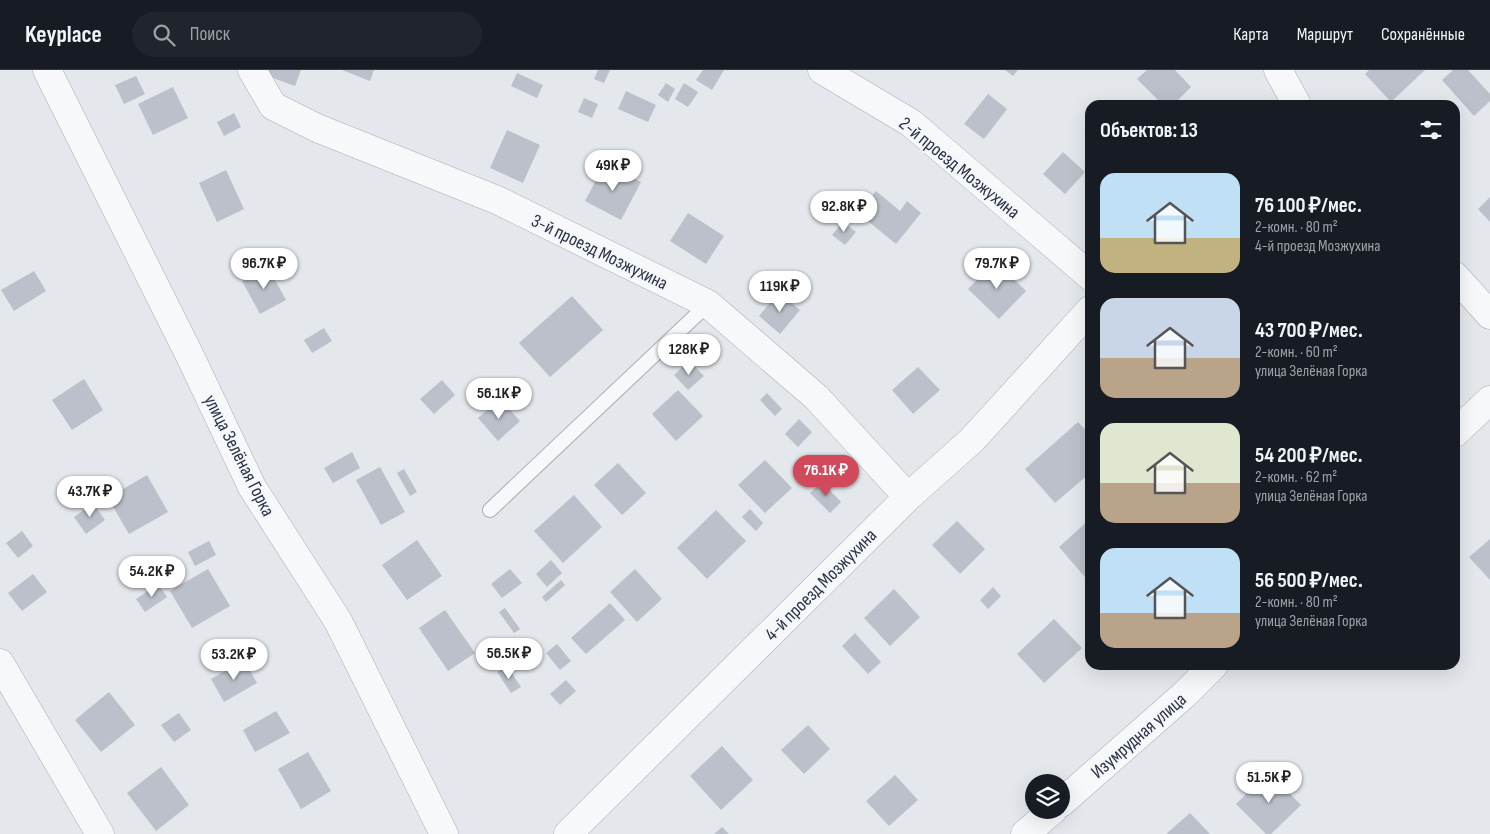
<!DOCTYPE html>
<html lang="ru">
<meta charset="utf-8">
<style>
body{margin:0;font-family:"Sofia Sans Condensed",sans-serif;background:#20242c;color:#f1f3f6;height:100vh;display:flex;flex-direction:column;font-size:19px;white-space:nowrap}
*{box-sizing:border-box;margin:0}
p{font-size:16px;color:#9ea1a6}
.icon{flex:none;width:28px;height:28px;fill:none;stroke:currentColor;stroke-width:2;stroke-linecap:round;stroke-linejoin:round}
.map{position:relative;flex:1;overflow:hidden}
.panel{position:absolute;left:1085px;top:30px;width:375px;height:570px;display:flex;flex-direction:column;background:#171b24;border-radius:15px;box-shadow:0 5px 20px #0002}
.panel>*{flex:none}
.controls{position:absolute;left:1025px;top:704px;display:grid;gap:10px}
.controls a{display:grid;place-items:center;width:45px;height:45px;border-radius:50%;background:#171b24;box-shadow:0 5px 20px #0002;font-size:25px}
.price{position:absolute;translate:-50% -42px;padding:0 11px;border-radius:18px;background:#fff;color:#222;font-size:16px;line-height:32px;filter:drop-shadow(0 1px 2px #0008)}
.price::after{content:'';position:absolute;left:50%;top:30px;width:15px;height:11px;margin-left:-8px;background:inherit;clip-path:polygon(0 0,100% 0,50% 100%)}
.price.selected{background:#d1495b;color:#fff}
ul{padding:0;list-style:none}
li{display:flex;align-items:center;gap:15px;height:125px;padding:0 15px}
li span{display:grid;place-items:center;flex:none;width:140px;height:100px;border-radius:15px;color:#555}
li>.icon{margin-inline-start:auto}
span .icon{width:60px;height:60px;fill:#fffc;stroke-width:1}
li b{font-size:21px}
h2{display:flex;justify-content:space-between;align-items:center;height:60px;padding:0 15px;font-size:21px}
header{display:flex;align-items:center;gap:30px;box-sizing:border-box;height:70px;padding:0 25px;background:#171b24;border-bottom:1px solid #363941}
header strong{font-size:24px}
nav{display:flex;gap:28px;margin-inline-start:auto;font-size:18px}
.search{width:350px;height:45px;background:#20242c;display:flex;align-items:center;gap:12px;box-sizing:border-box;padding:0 18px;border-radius:28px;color:#9ea1a6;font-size:19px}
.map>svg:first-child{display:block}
</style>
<header>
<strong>Keyplace</strong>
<div class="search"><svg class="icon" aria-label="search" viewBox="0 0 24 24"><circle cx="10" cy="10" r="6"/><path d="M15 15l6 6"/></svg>Поиск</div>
<nav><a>Карта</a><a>Маршрут</a><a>Сохранённые</a></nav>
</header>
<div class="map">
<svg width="1490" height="764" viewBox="0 0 1490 764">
<rect width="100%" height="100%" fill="#e4e7ec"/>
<path fill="#bbc0ca" d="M 269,0 L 301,0 L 295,16 L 267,6 Z
M 342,0 L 374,0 L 370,11 Z
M 598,0 L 610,0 L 604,13 L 594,9 Z
M 703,0 L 724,0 L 712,20 L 696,10 Z
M 1005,0 L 1018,0 L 1013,6 Z
M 1147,0 L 1175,0 L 1191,17 L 1173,35 L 1163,35 L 1137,9 Z
M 1369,0 L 1425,0 L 1391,32 L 1365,4 Z
M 1453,0 L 1468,0 L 1490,24 L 1490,31 L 1474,46 L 1442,10 Z
M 517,3 L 543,15 L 537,28 L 511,16 Z
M 136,6 L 145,24 L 124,34 L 115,15 Z
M 666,13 L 675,19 L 668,32 L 658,25 Z
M 684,13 L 698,22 L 688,37 L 675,29 Z
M 173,17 L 188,48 L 153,65 L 138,34 Z
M 626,21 L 656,35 L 648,52 L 618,39 Z
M 988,24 L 1007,39 L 984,69 L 964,54 Z
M 584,28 L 598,34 L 592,48 L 578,42 Z
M 234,43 L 241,57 L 224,66 L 217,52 Z
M 507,60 L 540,75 L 523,113 L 490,98 Z
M 1063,82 L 1085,102 L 1065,124 L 1043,104 Z
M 605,93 L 641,112 L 621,150 L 585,131 Z
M 226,100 L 244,139 L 217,152 L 199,113 Z
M 876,121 L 900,141 L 907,131 L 921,143 L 896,174 L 858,143 Z
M 1490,127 L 1490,152 L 1478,139 Z
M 688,143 L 724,166 L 706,194 L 670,171 Z
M 843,152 L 856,162 L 845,175 L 832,165 Z
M 995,191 L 1026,221 L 999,249 L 968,219 Z
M 268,197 L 286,230 L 260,244 L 242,211 Z
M 34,201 L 46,221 L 14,241 L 1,220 Z
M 779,222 L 800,240 L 780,264 L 759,246 Z
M 572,226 L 603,260 L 550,307 L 519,273 Z
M 324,258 L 332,271 L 312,283 L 304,270 Z
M 689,291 L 704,306 L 688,320 L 674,305 Z
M 918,297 L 940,320 L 913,344 L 892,320 Z
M 514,307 L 529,324 L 515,335 L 501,319 Z
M 84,309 L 103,340 L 72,360 L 52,330 Z
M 442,310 L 455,325 L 434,344 L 420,329 Z
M 678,320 L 703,346 L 676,371 L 652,344 Z
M 767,323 L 782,339 L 775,346 L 760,330 Z
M 500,329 L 520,351 L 498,371 L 478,348 Z
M 799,349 L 812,362 L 798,377 L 785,364 Z
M 1078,352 L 1090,365 L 1090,403 L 1055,433 L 1025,399 Z
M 352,382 L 360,398 L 333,413 L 324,398 Z
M 765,390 L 792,418 L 765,443 L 738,415 Z
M 618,393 L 646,423 L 622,445 L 594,415 Z
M 380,397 L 405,442 L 381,455 L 356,410 Z
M 404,399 L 417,422 L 410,426 L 397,403 Z
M 147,405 L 168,442 L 129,464 L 108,428 Z
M 822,412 L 841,432 L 830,443 L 810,423 Z
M 574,425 L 602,457 L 563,493 L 534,461 Z
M 93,433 L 105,450 L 86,464 L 74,447 Z
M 750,439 L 763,453 L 756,461 L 742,447 Z
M 716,440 L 746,471 L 707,509 L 677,478 Z
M 1090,449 L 1090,513 L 1059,477 Z
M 957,451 L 985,479 L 960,504 L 932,475 Z
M 22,461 L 33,476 L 18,488 L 6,473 Z
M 1490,469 L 1490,510 L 1469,487 Z
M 417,470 L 442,506 L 407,530 L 382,495 Z
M 209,471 L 216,485 L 195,496 L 188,482 Z
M 551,490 L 562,503 L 547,517 L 536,504 Z
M 208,499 L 230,536 L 192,558 L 170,521 Z
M 510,499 L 522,513 L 502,528 L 491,514 Z
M 635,499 L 662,529 L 637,552 L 610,522 Z
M 33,504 L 47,522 L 22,541 L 8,523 Z
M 561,510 L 565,515 L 546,532 L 542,527 Z
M 158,514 L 167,527 L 145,542 L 136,529 Z
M 993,517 L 1001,526 L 988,539 L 980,530 Z
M 894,519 L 920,547 L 890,576 L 864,548 Z
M 610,533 L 625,550 L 586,584 L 571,568 Z
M 505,538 L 520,559 L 514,563 L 499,542 Z
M 445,540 L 475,583 L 448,601 L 419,558 Z
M 1054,549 L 1082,578 L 1044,613 L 1017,584 Z
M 855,563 L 881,592 L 868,604 L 842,576 Z
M 557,574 L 571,591 L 560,600 L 546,583 Z
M 244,590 L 257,613 L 224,632 L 211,609 Z
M 507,596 L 521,617 L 511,623 L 497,602 Z
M 566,610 L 576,621 L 560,635 L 550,624 Z
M 109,622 L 135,655 L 101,682 L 75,650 Z
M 276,641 L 290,663 L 255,682 L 243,660 Z
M 179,643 L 191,660 L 174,672 L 161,655 Z
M 808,655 L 830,679 L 804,704 L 781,680 Z
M 722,676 L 753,710 L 721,740 L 690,706 Z
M 308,682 L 331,721 L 301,739 L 278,699 Z
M 161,697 L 189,735 L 156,761 L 127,723 Z
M 1269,702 L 1301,735 L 1271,764 L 1266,764 L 1236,734 Z
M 895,705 L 918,730 L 889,756 L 866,731 Z
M 1190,743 L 1210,764 L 1166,764 Z
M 722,757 L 729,764 L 714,764 Z"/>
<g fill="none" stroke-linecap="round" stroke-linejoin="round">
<defs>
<path id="service" d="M 490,440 L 708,234"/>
<path id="minor" d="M 47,0 L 190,286 L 252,417 L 338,551 L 444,764
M 252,0 L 273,36 L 317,58 L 497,130 L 708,234 L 816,327 L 908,427
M 822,0 L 911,53 L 1090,206
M 1278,0 L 1297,35
M 1455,206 L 1490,245
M 1455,363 L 1490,330
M 0,593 L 100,764
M 1061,733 L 1185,624 L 1214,595
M 568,764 L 908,427 L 972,370 L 1090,240
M 1025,764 L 1053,740"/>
</defs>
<use href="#service" stroke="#a9aeb7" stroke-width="16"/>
<use href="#minor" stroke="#a9aeb7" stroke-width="29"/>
<use href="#service" stroke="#f7f8fa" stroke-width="14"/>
<use href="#minor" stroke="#f7f8fa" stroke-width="28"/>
</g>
<g text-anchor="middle" stroke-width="4.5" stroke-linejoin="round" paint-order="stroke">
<g font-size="19" fill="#2b3445" stroke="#f4f6f9">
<text transform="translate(960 97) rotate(39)" y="7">2-й проезд Мозжухина</text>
<text transform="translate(600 181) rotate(26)" y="7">3-й проезд Мозжухина</text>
<text transform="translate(240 385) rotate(63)" y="7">улица Зелёная Горка</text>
<text transform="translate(820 514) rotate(-45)" y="7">4-й проезд Мозжухина</text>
<text transform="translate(1138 665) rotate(-41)" y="7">Изумрудная улица</text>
</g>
</g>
</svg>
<div class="controls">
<a><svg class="icon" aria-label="layers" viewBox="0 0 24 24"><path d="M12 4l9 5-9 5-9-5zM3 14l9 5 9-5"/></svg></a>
</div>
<b class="price" style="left:613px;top:122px">49K ₽</b>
<b class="price" style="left:844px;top:163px">92.8K ₽</b>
<b class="price" style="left:264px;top:220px">96.7K ₽</b>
<b class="price" style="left:997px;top:220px">79.7K ₽</b>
<b class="price" style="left:780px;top:243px">119K ₽</b>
<b class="price" style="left:689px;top:306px">128K ₽</b>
<b class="price" style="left:499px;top:350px">56.1K ₽</b>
<b class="price selected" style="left:826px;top:427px">76.1K ₽</b>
<b class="price" style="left:90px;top:448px">43.7K ₽</b>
<b class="price" style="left:152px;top:528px">54.2K ₽</b>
<b class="price" style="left:509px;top:610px">56.5K ₽</b>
<b class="price" style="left:234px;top:611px">53.2K ₽</b>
<b class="price" style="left:1269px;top:734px">51.5K ₽</b>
<section class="panel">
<h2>Объектов: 13<svg class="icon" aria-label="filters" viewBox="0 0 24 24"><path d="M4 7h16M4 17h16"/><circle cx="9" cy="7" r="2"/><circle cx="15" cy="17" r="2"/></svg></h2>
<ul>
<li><span style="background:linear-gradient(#bfe0f5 65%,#c2b280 0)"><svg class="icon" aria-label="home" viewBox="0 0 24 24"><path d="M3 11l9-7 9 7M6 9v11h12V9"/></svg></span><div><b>76 100 ₽/мес.</b><p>2-комн. · 80 m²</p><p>4-й проезд Мозжухина</p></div></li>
<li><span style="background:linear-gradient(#c9d6e8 60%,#b9a48a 0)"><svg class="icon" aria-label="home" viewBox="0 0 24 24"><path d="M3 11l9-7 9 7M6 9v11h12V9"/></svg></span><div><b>43 700 ₽/мес.</b><p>2-комн. · 60 m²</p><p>улица Зелёная Горка</p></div></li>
<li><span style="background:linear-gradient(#dfe7d0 60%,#b9a48a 0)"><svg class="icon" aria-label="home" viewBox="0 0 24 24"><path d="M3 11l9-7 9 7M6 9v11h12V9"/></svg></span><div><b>54 200 ₽/мес.</b><p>2-комн. · 62 m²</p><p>улица Зелёная Горка</p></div></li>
<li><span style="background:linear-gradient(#bfe0f5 65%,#b9a48a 0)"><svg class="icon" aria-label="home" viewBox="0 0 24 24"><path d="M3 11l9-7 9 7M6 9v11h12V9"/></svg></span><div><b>56 500 ₽/мес.</b><p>2-комн. · 80 m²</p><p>улица Зелёная Горка</p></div></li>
</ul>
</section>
</div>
